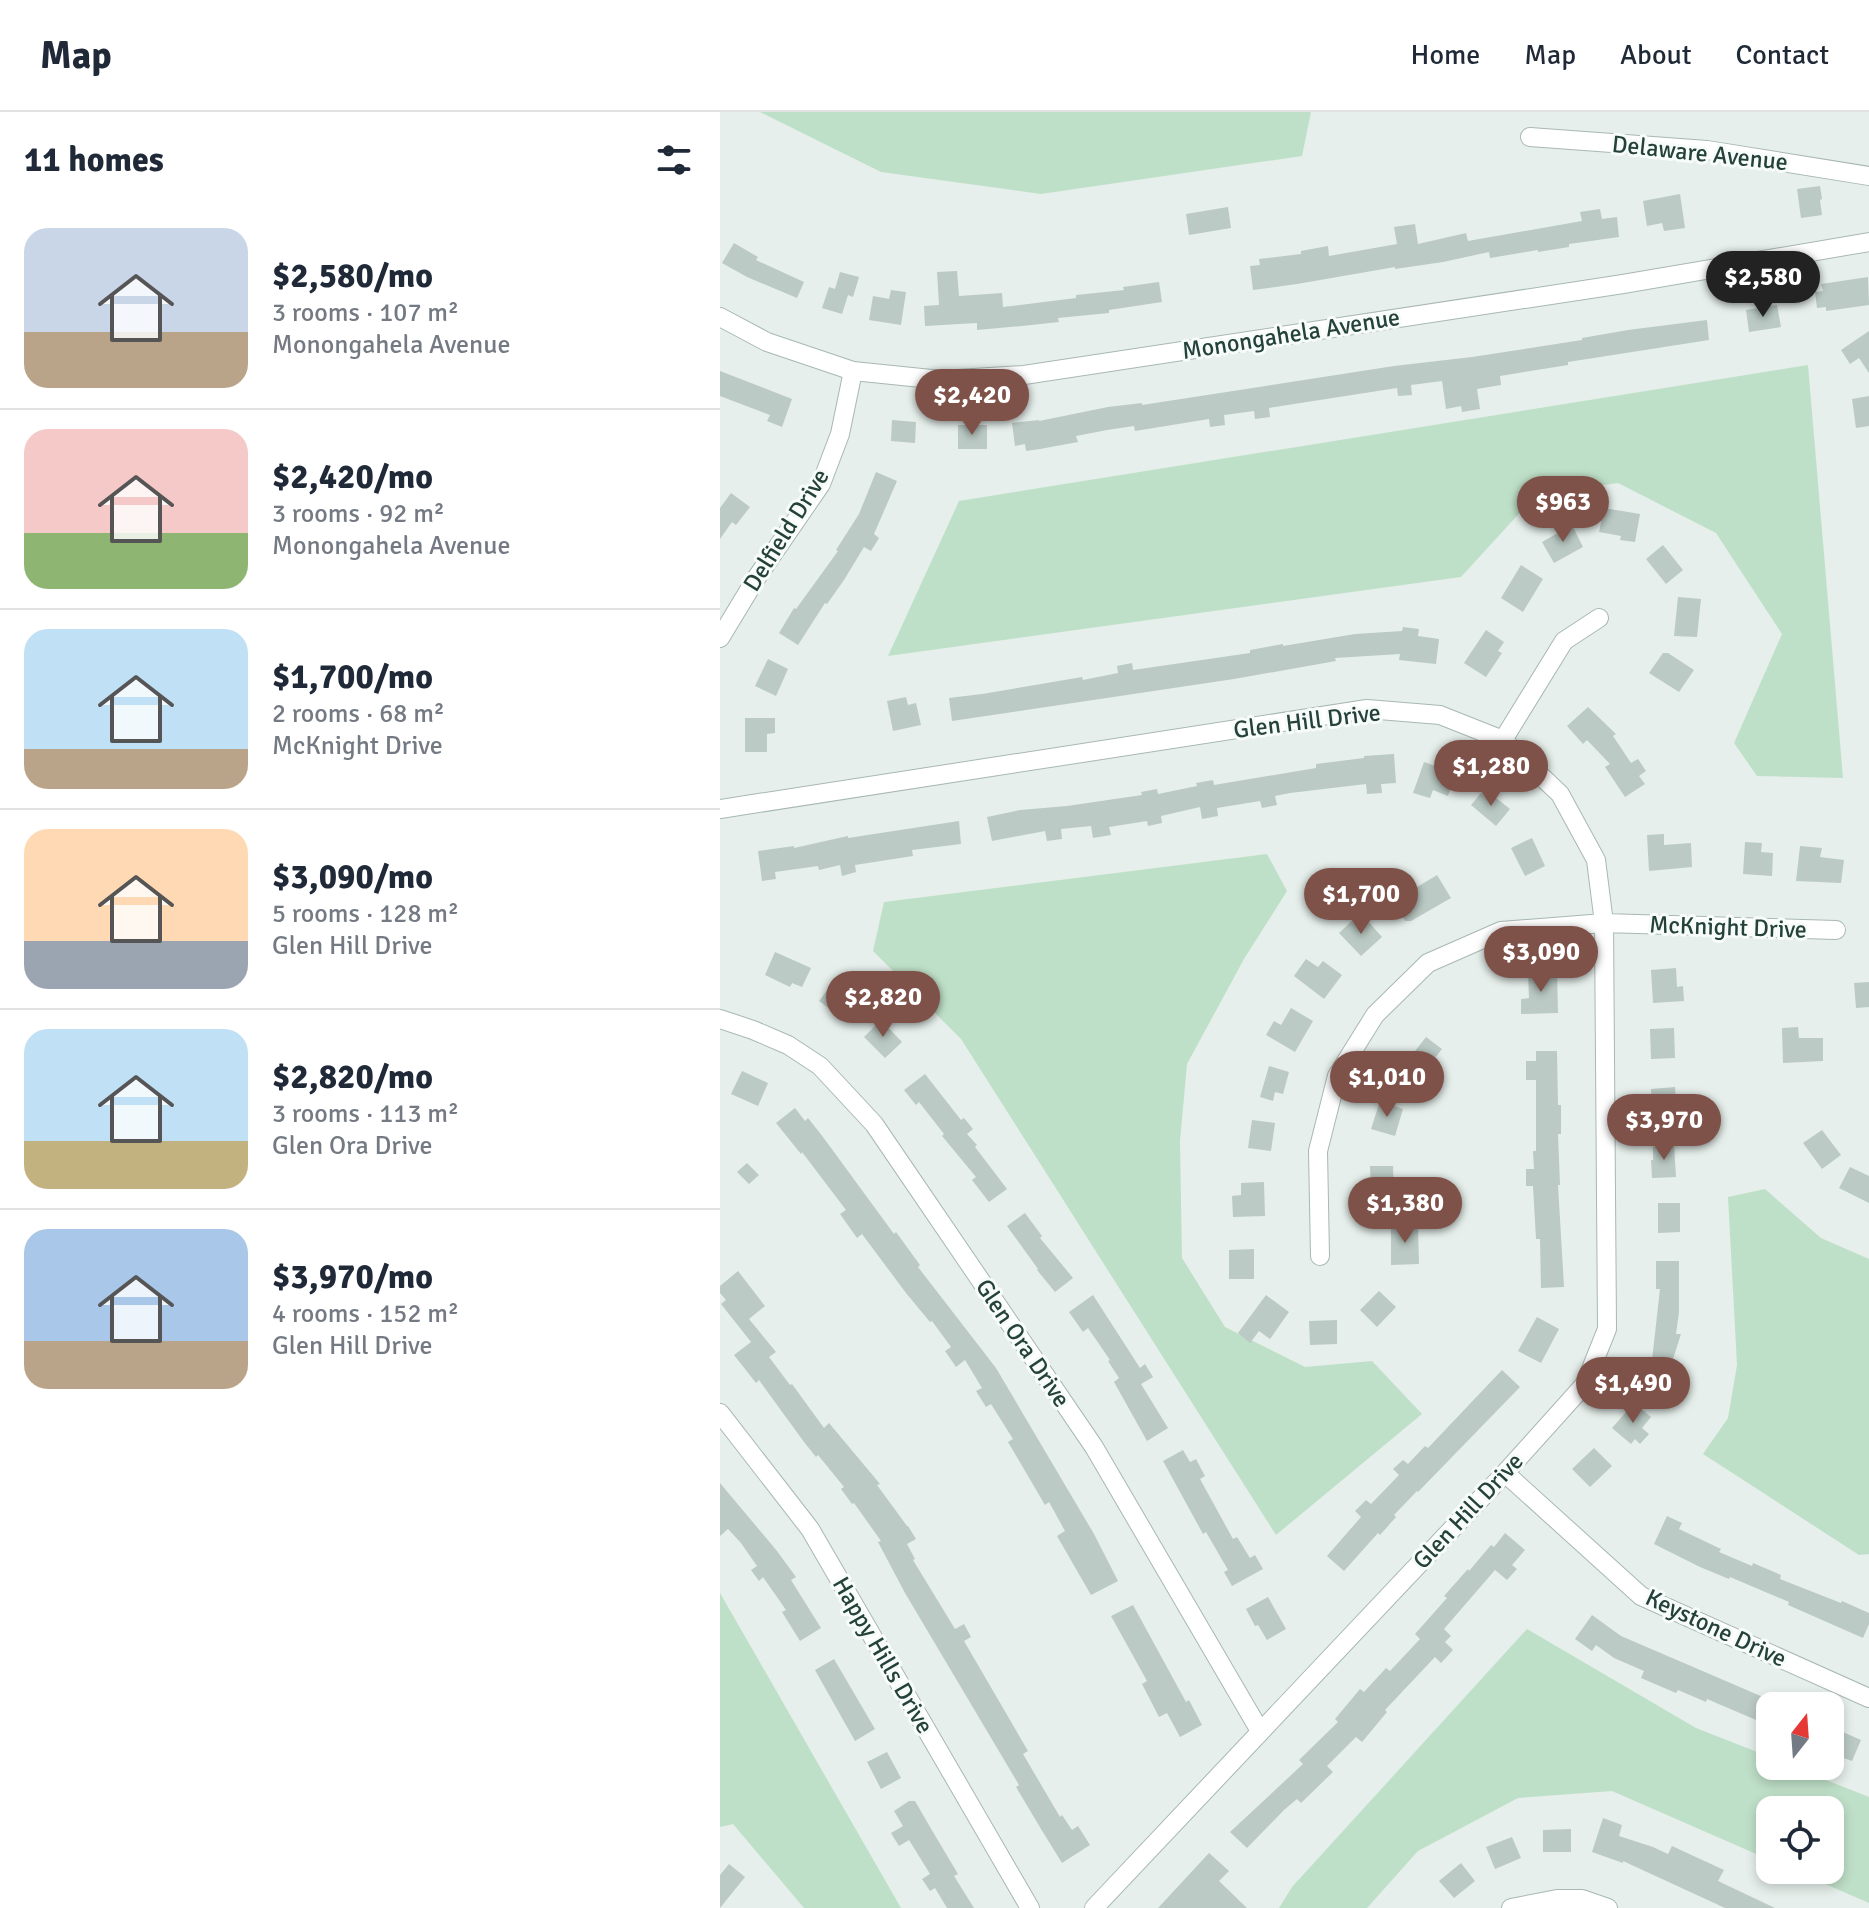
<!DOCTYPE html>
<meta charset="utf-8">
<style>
body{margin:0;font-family:Signika,sans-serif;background:#f2f2f3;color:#1f2937;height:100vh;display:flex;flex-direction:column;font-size:30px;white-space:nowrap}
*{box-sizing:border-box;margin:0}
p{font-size:26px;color:#747a83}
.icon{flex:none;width:44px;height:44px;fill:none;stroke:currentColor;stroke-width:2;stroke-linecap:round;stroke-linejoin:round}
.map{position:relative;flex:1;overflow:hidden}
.sheet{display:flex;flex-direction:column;background:#fff;width:720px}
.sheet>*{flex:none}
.needle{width:52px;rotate:17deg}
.controls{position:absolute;left:1036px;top:1580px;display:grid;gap:16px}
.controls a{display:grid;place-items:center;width:88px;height:88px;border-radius:16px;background:#fff;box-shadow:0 4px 12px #0003;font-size:40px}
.price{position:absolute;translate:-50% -68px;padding:0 18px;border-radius:28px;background:#7f5249;color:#fff;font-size:26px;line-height:52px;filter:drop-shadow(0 2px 4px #0008)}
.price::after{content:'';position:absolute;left:50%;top:48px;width:24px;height:18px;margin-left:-12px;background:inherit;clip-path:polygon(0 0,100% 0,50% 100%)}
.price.selected{background:#222;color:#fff}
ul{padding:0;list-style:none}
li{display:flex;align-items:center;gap:24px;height:200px;padding:0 24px}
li+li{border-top:2px solid #e0e1e3}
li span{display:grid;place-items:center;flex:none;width:224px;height:160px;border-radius:24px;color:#555}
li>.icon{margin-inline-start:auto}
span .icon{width:96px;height:96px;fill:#fffc;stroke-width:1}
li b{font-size:34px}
h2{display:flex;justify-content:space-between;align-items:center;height:96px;padding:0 24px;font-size:34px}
header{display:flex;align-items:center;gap:48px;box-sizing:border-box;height:112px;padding:0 40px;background:#fff;border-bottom:2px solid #e0e1e3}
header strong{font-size:38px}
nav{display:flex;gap:44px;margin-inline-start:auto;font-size:28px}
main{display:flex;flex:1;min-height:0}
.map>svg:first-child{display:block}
</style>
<header>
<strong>Map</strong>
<nav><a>Home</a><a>Map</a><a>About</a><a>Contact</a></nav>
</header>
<main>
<section class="sheet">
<h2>11 homes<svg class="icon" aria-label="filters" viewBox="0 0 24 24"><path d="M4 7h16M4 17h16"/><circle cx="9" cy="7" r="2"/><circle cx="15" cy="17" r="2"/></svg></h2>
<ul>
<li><span style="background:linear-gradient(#c9d6e8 65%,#b9a48a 0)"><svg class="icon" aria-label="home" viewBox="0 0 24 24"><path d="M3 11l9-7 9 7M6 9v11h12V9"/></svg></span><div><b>$2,580/mo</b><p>3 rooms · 107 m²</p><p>Monongahela Avenue</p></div></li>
<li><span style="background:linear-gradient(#f6c9c9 65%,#8fb573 0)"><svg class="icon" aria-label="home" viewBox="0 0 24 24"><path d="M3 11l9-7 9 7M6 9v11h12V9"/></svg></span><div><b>$2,420/mo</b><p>3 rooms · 92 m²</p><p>Monongahela Avenue</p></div></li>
<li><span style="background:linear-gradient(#bfe0f5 75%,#b9a48a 0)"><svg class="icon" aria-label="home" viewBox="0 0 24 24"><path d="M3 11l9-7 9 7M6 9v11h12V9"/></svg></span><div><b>$1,700/mo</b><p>2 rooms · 68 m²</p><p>McKnight Drive</p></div></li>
<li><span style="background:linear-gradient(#ffd9b3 70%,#9aa5b1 0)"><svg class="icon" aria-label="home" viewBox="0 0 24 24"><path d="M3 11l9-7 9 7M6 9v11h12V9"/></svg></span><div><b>$3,090/mo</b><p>5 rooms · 128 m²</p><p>Glen Hill Drive</p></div></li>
<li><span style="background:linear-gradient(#bfe0f5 70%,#c2b280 0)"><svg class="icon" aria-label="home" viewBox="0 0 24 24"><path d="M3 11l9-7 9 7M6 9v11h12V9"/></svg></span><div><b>$2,820/mo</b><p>3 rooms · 113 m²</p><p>Glen Ora Drive</p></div></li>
<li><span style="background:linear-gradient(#a9c7e8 70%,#b9a48a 0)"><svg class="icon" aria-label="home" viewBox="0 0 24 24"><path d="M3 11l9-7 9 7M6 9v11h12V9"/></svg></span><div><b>$3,970/mo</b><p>4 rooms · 152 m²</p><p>Glen Hill Drive</p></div></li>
</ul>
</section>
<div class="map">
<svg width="1149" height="1796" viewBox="0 0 1149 1796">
<rect width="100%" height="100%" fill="#e6efeb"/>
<path fill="#bfe0c8" d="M 40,0 L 591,0 L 582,44 L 321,82 L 161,60 Z
M 1088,253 L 1123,666 L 1037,664 L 1014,631 L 1062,522 L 996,421 L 898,371 L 816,383 L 741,465 L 168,544 L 239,389 Z
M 547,742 L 567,779 L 524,847 L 467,952 L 460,1029 L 462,1146 L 505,1215 L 585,1255 L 652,1249 L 702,1302 L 556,1423 L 241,927 L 153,839 L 164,790 Z
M 1045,1077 L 1101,1126 L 1149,1147 L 1149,1442 L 1139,1443 L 983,1342 L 1008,1306 L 1017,1253 L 1008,1085 Z
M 0,1481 L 181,1796 L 84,1796 L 13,1712 L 0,1715 Z
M 807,1517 L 976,1616 L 1050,1645 L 1050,1654 L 1071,1654 L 1149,1685 L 1149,1791 L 1073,1758 L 1110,1758 L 1110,1698 L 1050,1698 L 1050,1748 L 892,1679 L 798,1686 L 698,1739 L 647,1796 L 559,1796 L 572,1775 Z"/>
<path fill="#bbcac4" d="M 1100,74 L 1102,87 L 1100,88 L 1102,103 L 1081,106 L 1077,77 Z
M 960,82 L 965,116 L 944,119 L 942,111 L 927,114 L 923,89 Z
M 508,95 L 511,116 L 469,123 L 466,102 Z
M 880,97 L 882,107 L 897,105 L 899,125 L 849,132 L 849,135 L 818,140 L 818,138 L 770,146 L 769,140 L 723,150 L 675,157 L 675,155 L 577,172 L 533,178 L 530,154 L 540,153 L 539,147 L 581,142 L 581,139 L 608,134 L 609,144 L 677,132 L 674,115 L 695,112 L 698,132 L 746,121 L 748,129 L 862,109 L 860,100 Z
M 14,131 L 38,145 L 36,148 L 84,170 L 77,186 L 27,165 L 2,151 Z
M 237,159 L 239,184 L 282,181 L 283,195 L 356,186 L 356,183 L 404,178 L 403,175 L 439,170 L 442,190 L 389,198 L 389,201 L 338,206 L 339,210 L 302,214 L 257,218 L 257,211 L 205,214 L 204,194 L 219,193 L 217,160 Z
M 120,160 L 139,165 L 133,185 L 128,183 L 122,202 L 102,196 L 109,175 L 115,177 Z
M 1148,165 L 1149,193 L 1106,199 L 1106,195 L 1097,196 L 1095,180 L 1103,179 L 1101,172 Z
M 171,178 L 186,180 L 181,213 L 149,208 L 153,184 L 169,187 Z
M 1057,193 L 1061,215 L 1029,220 L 1026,198 Z
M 987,208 L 989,228 L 848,250 L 848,253 L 780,264 L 781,273 L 757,277 L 760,297 L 742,300 L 741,294 L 726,297 L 722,269 L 691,273 L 692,283 L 678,284 L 677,276 L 549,296 L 550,305 L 535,307 L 534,299 L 504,303 L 505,313 L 490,315 L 489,307 L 415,319 L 414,314 L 387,318 L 356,324 L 358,330 L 320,337 L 306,339 L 305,332 L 295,334 L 292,311 L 319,308 L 319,309 L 388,295 L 422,291 L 422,293 L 674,254 L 752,245 L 862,228 L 862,226 L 908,218 Z
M 1149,219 L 1149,261 L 1139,246 L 1130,252 L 1121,238 Z
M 0,259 L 72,287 L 62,315 L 47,309 L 50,303 L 0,284 Z
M 1149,284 L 1149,314 L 1136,316 L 1132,287 Z
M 172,308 L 196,310 L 195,331 L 171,329 Z
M 238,313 L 267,313 L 267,337 L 238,337 Z
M 156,360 L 177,369 L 154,422 L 159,426 L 151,439 L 144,435 L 124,468 L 107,492 L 105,491 L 78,533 L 59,521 L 74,496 L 76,497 L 118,439 L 116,438 L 139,402 Z
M 11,381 L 30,395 L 16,413 L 12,410 L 0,427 L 0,396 Z
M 884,396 L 920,402 L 915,430 L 900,428 L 901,424 L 879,420 Z
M 852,413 L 863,435 L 834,451 L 822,430 Z
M 943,433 L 963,458 L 946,472 L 926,447 Z
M 801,453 L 823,467 L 803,500 L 781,486 Z
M 958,485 L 981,487 L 977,525 L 954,524 Z
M 683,515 L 699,517 L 698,524 L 719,527 L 716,552 L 679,548 L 680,542 L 615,546 L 616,549 L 514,567 L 232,609 L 229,586 L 262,582 L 362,565 L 363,568 L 398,561 L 397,554 L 412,551 L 413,558 L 530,541 L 530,538 L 563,532 L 563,534 L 635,522 L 682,519 Z
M 766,518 L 784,530 L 778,539 L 782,541 L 766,565 L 744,551 Z
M 943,541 L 948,541 L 974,558 L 959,580 L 929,561 Z
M 48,547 L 68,557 L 56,584 L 35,574 Z
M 186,585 L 188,593 L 196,591 L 201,613 L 173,619 L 167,589 Z
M 868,595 L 896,622 L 893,624 L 911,651 L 918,647 L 926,659 L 919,664 L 925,672 L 905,685 L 885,655 L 890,652 L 867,628 L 863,632 L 847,614 Z
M 25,606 L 55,606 L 55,621 L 47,622 L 47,640 L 25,640 Z
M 674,642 L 676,671 L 661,672 L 662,681 L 647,682 L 646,672 L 570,681 L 555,684 L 557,693 L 542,696 L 540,689 L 497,696 L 498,704 L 482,707 L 480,695 L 441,704 L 442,711 L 428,714 L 427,709 L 389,715 L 391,723 L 373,726 L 371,714 L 341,717 L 342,727 L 327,729 L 325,719 L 272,729 L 267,705 L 300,698 L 347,694 L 422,683 L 421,680 L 437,677 L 438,682 L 477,674 L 476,671 L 493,668 L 494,673 L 596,656 L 596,652 L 644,646 L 644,644 Z
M 704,650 L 736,661 L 728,684 L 713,678 L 710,686 L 693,681 Z
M 761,681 L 767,686 L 771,682 L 790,697 L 776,714 L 751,693 Z
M 239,709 L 241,732 L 192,738 L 193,744 L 135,753 L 136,760 L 122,764 L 120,753 L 99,758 L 98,754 L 55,760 L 56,767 L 42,769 L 38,739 L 74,734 L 74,736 L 128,724 L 128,726 Z
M 944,722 L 944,733 L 971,731 L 972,755 L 929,759 L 927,723 Z
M 812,726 L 825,754 L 805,764 L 791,736 Z
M 1025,730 L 1042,731 L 1041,740 L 1053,741 L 1052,764 L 1023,762 Z
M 1080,734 L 1102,736 L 1100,745 L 1124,748 L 1121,771 L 1076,769 Z
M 717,763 L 731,786 L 691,809 L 685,809 L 674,789 Z
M 646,807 L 662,825 L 641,844 L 619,821 L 632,809 L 637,815 Z
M 55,840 L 91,856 L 82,875 L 72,871 L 70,875 L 45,863 Z
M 586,847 L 598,855 L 603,849 L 622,863 L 604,887 L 574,864 Z
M 956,856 L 957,875 L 963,874 L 964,889 L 933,891 L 931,858 Z
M 837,859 L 838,901 L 801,902 L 801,887 L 809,886 L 808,860 Z
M 114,869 L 141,888 L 126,909 L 99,889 Z
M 1149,870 L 1149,895 L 1136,896 L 1134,871 Z
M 571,896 L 593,909 L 575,940 L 546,923 L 554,909 L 561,913 Z
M 161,908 L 182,930 L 165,946 L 144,925 Z
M 1078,915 L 1079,926 L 1103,926 L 1103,949 L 1063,951 L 1062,916 Z
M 954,916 L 955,946 L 931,947 L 930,917 Z
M 706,925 L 722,937 L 704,960 L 688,948 Z
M 816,939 L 837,939 L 838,993 L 841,993 L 841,1022 L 838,1022 L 840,1073 L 838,1073 L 844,1175 L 821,1176 L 820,1127 L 816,1127 L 813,1074 L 806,1074 L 806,1057 L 814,1057 L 813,1039 L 816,1039 L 816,968 L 806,968 L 806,949 L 816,949 Z
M 549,954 L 569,960 L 563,982 L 555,980 L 553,989 L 540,985 Z
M 22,959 L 48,971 L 38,994 L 11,982 Z
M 205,962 L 241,1008 L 244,1006 L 253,1017 L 247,1022 L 257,1033 L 255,1035 L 287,1077 L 269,1090 L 252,1068 L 256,1065 L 222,1024 L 224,1022 L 199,990 L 196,993 L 184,978 Z
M 955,975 L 956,989 L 966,989 L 967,1008 L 932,1009 L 931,977 Z
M 660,989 L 683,997 L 675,1024 L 651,1017 Z
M 75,996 L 85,1009 L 88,1006 L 103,1025 L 174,1122 L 176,1120 L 200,1153 L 198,1155 L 276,1256 L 374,1422 L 398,1469 L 371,1483 L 337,1424 L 345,1419 L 329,1390 L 325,1393 L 288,1330 L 293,1327 L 271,1292 L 266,1295 L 256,1279 L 262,1276 L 245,1248 L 236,1255 L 225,1239 L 231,1235 L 212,1209 L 210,1210 L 186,1181 L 142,1122 L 137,1126 L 120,1102 L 126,1098 L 82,1040 L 81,1042 L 56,1011 Z
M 532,1008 L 555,1011 L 551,1039 L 528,1036 Z
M 1102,1018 L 1121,1043 L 1102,1057 L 1083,1031 Z
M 954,1033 L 956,1065 L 932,1066 L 931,1048 L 933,1048 L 933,1035 Z
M 27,1051 L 39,1063 L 29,1072 L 17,1060 Z
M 650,1054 L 673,1054 L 674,1085 L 651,1086 Z
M 1130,1055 L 1149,1064 L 1149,1091 L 1119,1076 Z
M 544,1070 L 545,1104 L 513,1105 L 512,1084 L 521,1083 L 521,1071 Z
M 938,1091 L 960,1091 L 960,1120 L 938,1121 Z
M 305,1101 L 322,1124 L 320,1126 L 353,1166 L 335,1180 L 317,1158 L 318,1157 L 287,1114 Z
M 671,1113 L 698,1113 L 699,1152 L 671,1153 Z
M 534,1137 L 534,1167 L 509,1167 L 509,1138 Z
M 936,1149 L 959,1149 L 959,1200 L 956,1222 L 961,1222 L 945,1272 L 951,1274 L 947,1287 L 918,1277 L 928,1246 L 932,1248 L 940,1177 L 936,1177 Z
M 18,1159 L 45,1194 L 29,1207 L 56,1240 L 49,1245 L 70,1273 L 72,1272 L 104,1316 L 109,1311 L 160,1372 L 157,1373 L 187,1414 L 188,1414 L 196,1427 L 187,1432 L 195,1447 L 193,1448 L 235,1517 L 244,1512 L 251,1525 L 244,1529 L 308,1639 L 303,1642 L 340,1705 L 342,1703 L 352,1718 L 358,1714 L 370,1733 L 342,1751 L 321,1717 L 296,1675 L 299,1673 L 185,1481 L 158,1430 L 161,1429 L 134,1391 L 132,1392 L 121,1377 L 124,1375 L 98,1343 L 96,1345 L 84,1330 L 39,1268 L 36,1271 L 14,1243 L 31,1230 L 1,1192 L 6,1188 L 0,1181 L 0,1174 Z
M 659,1179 L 676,1195 L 657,1215 L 640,1198 Z
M 373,1183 L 420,1256 L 425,1252 L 433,1265 L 421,1272 L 448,1316 L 427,1329 L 394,1270 L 399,1266 L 388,1249 L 390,1248 L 368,1216 L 363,1220 L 349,1200 Z
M 546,1183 L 569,1200 L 550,1227 L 539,1219 L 530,1231 L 518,1221 Z
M 817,1205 L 839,1217 L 821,1251 L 798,1239 Z
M 617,1208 L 617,1232 L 590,1233 L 589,1209 Z
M 782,1258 L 800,1275 L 698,1380 L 697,1379 L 674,1403 L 676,1405 L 660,1423 L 658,1421 L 624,1459 L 607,1444 L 641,1405 L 635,1399 L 646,1388 L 651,1392 L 679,1363 L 673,1357 L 683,1348 L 688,1352 L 705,1334 L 708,1336 Z
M 914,1291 L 931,1305 L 922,1316 L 929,1322 L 920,1332 L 915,1327 L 911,1332 L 892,1316 Z
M 874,1336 L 892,1354 L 870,1375 L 852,1357 Z
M 463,1338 L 470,1350 L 476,1347 L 485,1364 L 480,1367 L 513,1427 L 517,1425 L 530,1446 L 535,1443 L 543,1457 L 512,1474 L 504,1460 L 508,1458 L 486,1420 L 483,1422 L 443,1349 Z
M 0,1371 L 57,1439 L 76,1465 L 71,1468 L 101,1516 L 80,1529 L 62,1500 L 66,1498 L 43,1465 L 39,1469 L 31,1458 L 37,1454 L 21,1431 L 8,1417 L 0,1424 Z
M 947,1404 L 962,1411 L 959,1417 L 1001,1437 L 999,1440 L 1032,1454 L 1033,1451 L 1061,1463 L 1060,1467 L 1121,1491 L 1122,1489 L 1149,1501 L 1149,1512 L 1143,1526 L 1068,1493 L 1069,1490 L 1010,1465 L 1009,1467 L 980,1455 L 934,1432 Z
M 785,1421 L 805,1438 L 792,1453 L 797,1457 L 787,1468 L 775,1458 L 724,1517 L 731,1524 L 725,1530 L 733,1538 L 721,1551 L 715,1545 L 665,1598 L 667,1600 L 642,1630 L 636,1625 L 607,1654 L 613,1660 L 581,1691 L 577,1687 L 564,1698 L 527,1736 L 510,1720 L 583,1652 L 579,1648 L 618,1610 L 615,1607 L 640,1577 L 644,1580 L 666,1556 L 670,1559 L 700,1527 L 695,1522 L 727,1486 L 724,1484 L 748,1457 L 749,1459 L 771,1433 L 774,1435 Z
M 548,1485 L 566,1517 L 547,1528 L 538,1513 L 535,1514 L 526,1497 Z
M 413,1493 L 466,1590 L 469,1588 L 482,1613 L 460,1625 L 447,1601 L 439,1605 L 422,1572 L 427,1569 L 391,1504 Z
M 872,1503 L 901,1524 L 1050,1588 L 1050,1614 L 987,1587 L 986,1590 L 958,1578 L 956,1581 L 921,1566 L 924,1559 L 894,1546 L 876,1533 L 872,1539 L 855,1527 Z
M 114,1547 L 155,1617 L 135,1629 L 95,1558 Z
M 1116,1617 L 1141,1628 L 1132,1649 L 1121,1645 L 1110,1668 L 1110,1632 Z
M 167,1640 L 181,1666 L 161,1677 L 147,1650 Z
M 189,1689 L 195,1689 L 210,1715 L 238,1762 L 234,1764 L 254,1796 L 227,1796 L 215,1776 L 210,1779 L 202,1767 L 210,1762 L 189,1728 L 179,1734 L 171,1721 L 183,1714 L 174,1699 Z
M 883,1706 L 902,1713 L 899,1724 L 933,1735 L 948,1742 L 952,1734 L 1004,1758 L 998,1769 L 1055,1796 L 1005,1796 L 903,1749 L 903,1751 L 872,1740 Z
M 851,1717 L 851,1740 L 823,1740 L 823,1718 Z
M 792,1725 L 801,1746 L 775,1757 L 766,1735 Z
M 489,1741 L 509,1759 L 499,1769 L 527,1796 L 438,1796 Z
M 741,1751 L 755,1769 L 734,1786 L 719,1769 Z
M 9,1752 L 25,1765 L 0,1796 L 0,1763 Z"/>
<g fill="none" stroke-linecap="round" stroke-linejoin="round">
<defs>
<path id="street" d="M 810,25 L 987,38 L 1149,64
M 0,205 L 47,230 L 133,259 L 221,268 L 304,263 L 903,172 L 1149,130
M 0,526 L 37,465 L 101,372 L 120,322 L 133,259
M 783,628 L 844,529 L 879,506
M 0,697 L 647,597 L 720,603 L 783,628 L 840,682 L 876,748 L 884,811 L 887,1217 L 865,1272 L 785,1361 L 374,1796
M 0,907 L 33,918 L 68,933 L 100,954 L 154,1012 L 374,1335 L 540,1619
M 600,1144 L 598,1039 L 617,964 L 655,903 L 708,851 L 781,819 L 884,811 L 1116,818
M 0,1301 L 90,1417 L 310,1796
M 785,1361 L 921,1484 L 1149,1586
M 791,1796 L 837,1787 L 862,1787 L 888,1796"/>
</defs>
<use href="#street" stroke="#a8b8b2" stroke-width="20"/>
<use href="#street" stroke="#fff" stroke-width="18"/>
</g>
<g text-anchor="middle" stroke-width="6" stroke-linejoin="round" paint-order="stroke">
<g font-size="24" fill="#24423a" stroke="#f7fbf9">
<text transform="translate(980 41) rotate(6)" y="8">Delaware Avenue</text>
<text transform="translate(571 222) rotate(-9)" y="8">Monongahela Avenue</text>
<text transform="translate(66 418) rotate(-58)" y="8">Delfield Drive</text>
<text transform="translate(587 609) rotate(-7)" y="8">Glen Hill Drive</text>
<text transform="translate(1008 815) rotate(2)" y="8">McKnight Drive</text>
<text transform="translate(303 1231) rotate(56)" y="8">Glen Ora Drive</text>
<text transform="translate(748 1399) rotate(-47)" y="8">Glen Hill Drive</text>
<text transform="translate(996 1516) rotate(25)" y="8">Keystone Drive</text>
<text transform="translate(163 1543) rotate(60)" y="8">Happy Hills Drive</text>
</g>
</g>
</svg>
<div class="controls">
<a><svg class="needle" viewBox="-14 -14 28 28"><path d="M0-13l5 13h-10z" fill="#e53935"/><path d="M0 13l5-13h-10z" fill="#747a83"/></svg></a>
<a><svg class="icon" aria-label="locate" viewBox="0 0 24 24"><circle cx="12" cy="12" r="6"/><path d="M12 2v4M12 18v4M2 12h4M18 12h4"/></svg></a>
</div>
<b class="price selected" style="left:1043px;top:207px">$2,580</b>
<b class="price" style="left:252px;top:325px">$2,420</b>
<b class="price" style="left:843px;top:432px">$963</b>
<b class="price" style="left:771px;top:696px">$1,280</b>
<b class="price" style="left:641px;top:824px">$1,700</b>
<b class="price" style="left:821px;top:882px">$3,090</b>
<b class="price" style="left:163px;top:927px">$2,820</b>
<b class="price" style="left:667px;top:1007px">$1,010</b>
<b class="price" style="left:944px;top:1050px">$3,970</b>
<b class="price" style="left:685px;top:1133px">$1,380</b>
<b class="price" style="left:913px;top:1313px">$1,490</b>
</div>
</main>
